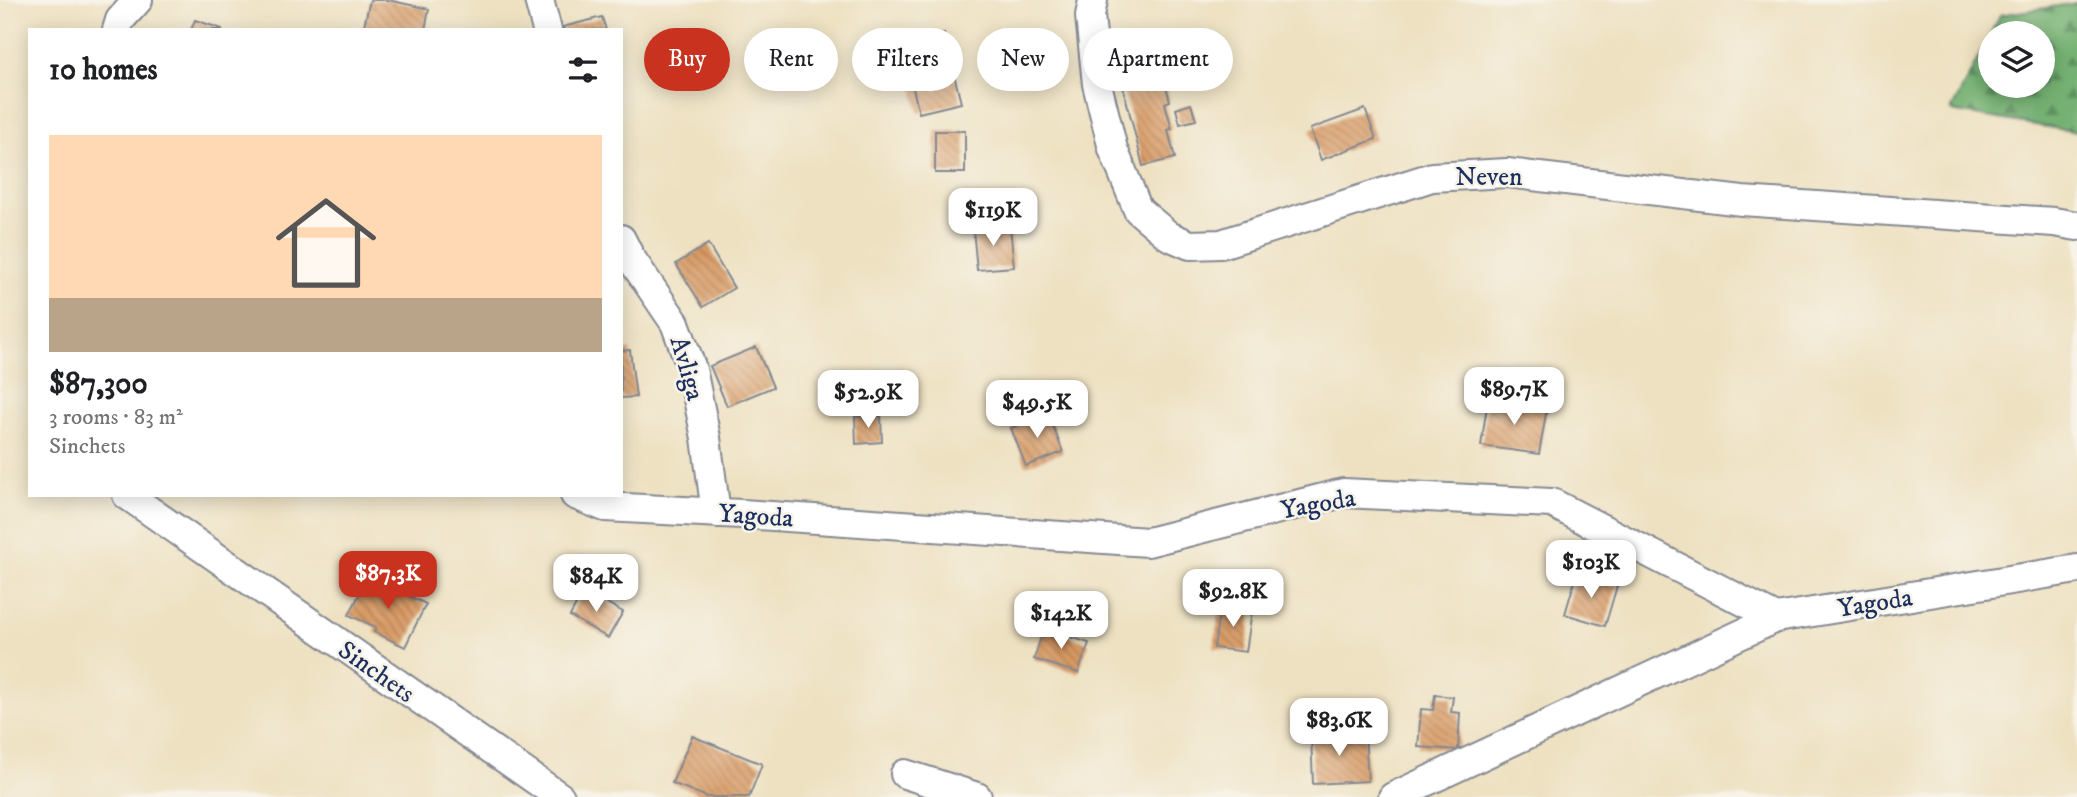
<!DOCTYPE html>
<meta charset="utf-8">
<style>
body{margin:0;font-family:"IM FELL DW Pica",serif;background:#f2f2f2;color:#202124;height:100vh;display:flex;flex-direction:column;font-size:26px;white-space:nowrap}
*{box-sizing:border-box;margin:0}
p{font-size:23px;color:#757577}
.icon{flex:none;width:38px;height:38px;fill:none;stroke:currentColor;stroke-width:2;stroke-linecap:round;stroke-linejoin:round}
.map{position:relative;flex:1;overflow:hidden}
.drawer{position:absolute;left:28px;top:28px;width:595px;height:469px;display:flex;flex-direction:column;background:#fff;border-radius:0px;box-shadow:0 4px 18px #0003}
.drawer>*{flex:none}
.guide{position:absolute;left:644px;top:28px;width:665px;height:63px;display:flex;gap:14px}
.buttons{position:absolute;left:1978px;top:21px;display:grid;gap:14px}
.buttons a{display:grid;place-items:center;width:77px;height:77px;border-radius:50%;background:#fff;box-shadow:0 4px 18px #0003;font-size:35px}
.price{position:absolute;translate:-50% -60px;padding:0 16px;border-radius:14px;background:#fff;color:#222;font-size:23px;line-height:46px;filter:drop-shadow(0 2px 4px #0008)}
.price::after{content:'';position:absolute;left:50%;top:42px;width:21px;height:16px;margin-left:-10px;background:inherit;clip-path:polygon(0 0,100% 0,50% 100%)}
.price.current{background:#c8321e;color:#fff}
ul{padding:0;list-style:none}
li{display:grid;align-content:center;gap:14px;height:371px;padding:0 21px}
li span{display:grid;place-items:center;height:217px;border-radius:0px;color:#555}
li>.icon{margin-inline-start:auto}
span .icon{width:126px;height:126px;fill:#fffc;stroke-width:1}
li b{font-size:30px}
h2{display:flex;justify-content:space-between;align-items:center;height:84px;padding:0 21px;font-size:30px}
.pill{padding:0 24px;border-radius:32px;background:#fff;box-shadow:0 4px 18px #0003;font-size:24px;line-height:63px}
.pill.current{background:#c8321e;color:#fff}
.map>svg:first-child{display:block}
</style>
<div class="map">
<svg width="2077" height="797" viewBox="0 0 2077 797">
<defs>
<pattern id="forest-firs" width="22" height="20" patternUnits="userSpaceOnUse" patternTransform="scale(1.75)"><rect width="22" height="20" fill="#74b172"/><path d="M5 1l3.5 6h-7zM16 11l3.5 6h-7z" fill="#5e9061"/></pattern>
<pattern id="building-back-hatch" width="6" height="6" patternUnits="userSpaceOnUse" patternTransform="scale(1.75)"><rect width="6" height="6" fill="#d89861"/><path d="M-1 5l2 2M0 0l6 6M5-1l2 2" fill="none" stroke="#ae7c53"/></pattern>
</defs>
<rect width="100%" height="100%" fill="#f7f3e8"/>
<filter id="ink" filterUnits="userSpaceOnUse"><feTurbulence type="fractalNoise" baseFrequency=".0143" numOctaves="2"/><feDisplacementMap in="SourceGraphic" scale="14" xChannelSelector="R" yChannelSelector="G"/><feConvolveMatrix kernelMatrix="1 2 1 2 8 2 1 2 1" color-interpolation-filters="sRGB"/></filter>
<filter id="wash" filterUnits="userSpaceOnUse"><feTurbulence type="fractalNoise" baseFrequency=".00686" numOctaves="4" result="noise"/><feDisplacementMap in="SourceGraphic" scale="28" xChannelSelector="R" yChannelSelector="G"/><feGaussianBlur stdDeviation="1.57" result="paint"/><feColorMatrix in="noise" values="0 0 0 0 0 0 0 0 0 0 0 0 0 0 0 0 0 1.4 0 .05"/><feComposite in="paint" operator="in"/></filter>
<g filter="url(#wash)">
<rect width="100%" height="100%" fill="#eee1c1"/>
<path fill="url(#forest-firs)" stroke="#487068" stroke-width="2" d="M 2077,3 L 2077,132 L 1951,111 L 1990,35 L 1990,86 L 2042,86 L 2042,33 L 1991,33 L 2000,15 Z"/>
<g id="blocks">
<path fill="url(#building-back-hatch)" d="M 370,0 L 388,0 L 429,9 L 425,30 L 363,30 Z
M 602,17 L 606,30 L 564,30 L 563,27 Z
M 195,20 L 222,29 L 222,30 L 191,30 Z
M 944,34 L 961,103 L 919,113 L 902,43 Z
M 1140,70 L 1144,85 L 1164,79 L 1170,101 L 1165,103 L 1172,129 L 1168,130 L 1175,158 L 1143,166 L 1120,75 Z
M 1191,104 L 1196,120 L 1180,124 L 1176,109 Z
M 1365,109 L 1376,139 L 1321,160 L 1310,129 Z
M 935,131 L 965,131 L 965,173 L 935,173 Z
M 1010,226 L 1014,267 L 977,270 L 973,229 Z
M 708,244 L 734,288 L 703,307 L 676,264 Z
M 756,347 L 773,387 L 727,406 L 710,366 Z
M 630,350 L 636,397 L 621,398 L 621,351 Z
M 1488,399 L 1547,408 L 1539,454 L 1481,446 Z
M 1048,414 L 1063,452 L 1026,466 L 1011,428 Z
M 881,416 L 882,442 L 856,444 L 855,417 Z
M 1577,573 L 1617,586 L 1605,626 L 1565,614 Z
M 368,577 L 426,604 L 405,647 L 374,632 L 376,627 L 349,615 Z
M 584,590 L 623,612 L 608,638 L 570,616 Z
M 1220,606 L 1252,611 L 1246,652 L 1214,648 Z
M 1044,628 L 1089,643 L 1078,673 L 1034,659 Z
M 1435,695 L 1453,697 L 1451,712 L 1460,713 L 1458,750 L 1418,747 L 1421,709 L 1433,710 Z
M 1365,732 L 1368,781 L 1313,784 L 1311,735 Z
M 692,736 L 762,764 L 749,797 L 707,797 L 672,783 Z"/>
</g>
</g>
<g filter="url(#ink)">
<use href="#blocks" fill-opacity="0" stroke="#848890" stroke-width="2"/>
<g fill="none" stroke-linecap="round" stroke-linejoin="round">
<defs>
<path id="minor" d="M 539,0 L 547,30
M 1093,0 L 1090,16 L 1097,84 L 1113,149 L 1138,210 L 1169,236 L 1190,245 L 1221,244 L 1432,177 L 1507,173 L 1742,201 L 2054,222 L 2077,226
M 117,30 L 120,20 L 138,0
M 621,239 L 630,257 L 675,323 L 692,369 L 706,438 L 716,513
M 127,495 L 560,797
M 575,495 L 605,507 L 742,514 L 1148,542 L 1343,493 L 1552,503 L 1776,618
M 905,774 L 977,797
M 1393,797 L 1776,618 L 2077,569"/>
</defs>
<use href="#minor" stroke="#848890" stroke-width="32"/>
<use href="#minor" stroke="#fff" stroke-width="28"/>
</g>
</g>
<g text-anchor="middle" stroke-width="5" stroke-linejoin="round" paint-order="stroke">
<g font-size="26" fill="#1b2f5e" stroke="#f7f3e8">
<text x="1489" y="185">Neven</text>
<text transform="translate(688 368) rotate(74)" y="9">Avliga</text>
<text transform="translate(1318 503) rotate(-10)" y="9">Yagoda</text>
<text transform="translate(756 515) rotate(4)" y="9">Yagoda</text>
<text transform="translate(1875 602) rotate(-9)" y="9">Yagoda</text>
<text transform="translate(377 671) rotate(35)" y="9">Sinchets</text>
</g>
</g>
</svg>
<div class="buttons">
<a><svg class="icon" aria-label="layers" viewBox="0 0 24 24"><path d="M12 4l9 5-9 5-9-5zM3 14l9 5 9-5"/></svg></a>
</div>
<b class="price" style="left:993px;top:248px">$119K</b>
<b class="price" style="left:1514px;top:427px">$89.7K</b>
<b class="price" style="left:868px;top:430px">$52.9K</b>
<b class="price" style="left:1037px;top:440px">$49.5K</b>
<b class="price" style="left:1591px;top:600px">$103K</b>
<b class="price current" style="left:388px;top:611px">$87.3K</b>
<b class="price" style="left:596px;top:614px">$84K</b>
<b class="price" style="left:1233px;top:629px">$92.8K</b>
<b class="price" style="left:1061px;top:651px">$142K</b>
<b class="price" style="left:1339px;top:758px">$83.6K</b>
<div class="guide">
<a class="pill current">Buy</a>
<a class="pill">Rent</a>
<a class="pill">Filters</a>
<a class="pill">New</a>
<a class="pill">Apartment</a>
</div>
<section class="drawer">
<h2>10 homes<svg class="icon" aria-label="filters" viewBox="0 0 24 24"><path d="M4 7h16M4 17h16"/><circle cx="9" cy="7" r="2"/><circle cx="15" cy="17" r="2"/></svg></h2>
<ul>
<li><span style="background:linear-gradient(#ffd9b3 75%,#b9a48a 0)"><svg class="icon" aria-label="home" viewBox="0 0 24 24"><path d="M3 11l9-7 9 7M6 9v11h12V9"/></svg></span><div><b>$87,300</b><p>3 rooms · 83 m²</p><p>Sinchets</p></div></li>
</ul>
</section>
</div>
